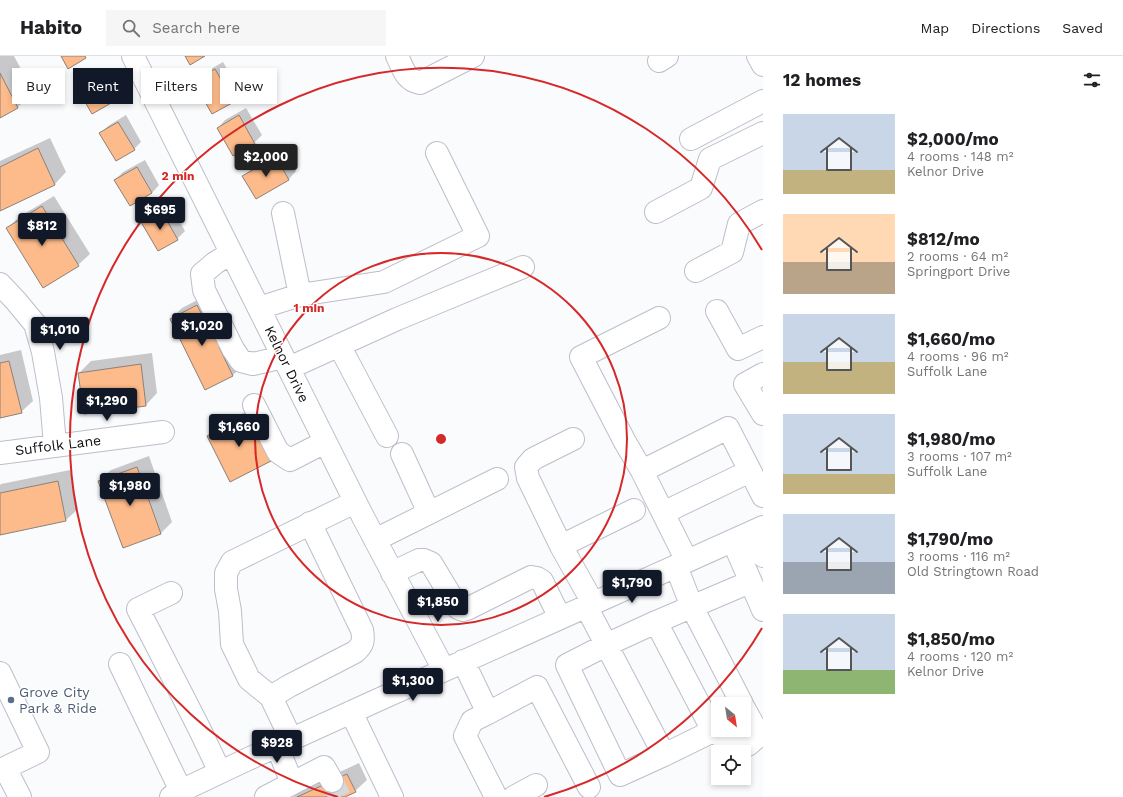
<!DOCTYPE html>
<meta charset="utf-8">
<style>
body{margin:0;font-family:"Work Sans",sans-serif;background:#f6f6f6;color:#202124;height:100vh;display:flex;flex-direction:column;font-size:15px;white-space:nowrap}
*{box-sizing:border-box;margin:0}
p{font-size:13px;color:#757577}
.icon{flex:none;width:22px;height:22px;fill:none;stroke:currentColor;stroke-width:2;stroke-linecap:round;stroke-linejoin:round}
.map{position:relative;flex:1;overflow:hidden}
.drawer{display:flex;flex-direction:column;background:#fff;width:360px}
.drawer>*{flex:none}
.guide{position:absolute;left:12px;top:12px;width:380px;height:36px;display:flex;gap:8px}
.needle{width:26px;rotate:150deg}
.buttons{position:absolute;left:711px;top:641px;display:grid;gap:8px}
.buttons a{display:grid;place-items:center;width:40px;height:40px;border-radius:0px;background:#fff;box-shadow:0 2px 6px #0003;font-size:20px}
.price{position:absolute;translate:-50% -34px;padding:0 9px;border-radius:4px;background:#111827;color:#fff;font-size:13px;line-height:26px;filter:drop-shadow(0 1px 2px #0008)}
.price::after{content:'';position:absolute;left:50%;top:24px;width:12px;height:9px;margin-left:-6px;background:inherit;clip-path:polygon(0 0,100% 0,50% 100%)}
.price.on{background:#222;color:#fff}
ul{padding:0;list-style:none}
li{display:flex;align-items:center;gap:12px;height:100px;padding:0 20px}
li span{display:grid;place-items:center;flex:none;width:112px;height:80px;border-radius:0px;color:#555}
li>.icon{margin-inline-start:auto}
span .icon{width:48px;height:48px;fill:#fffc;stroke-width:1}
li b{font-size:17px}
h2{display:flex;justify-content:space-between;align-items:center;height:48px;padding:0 20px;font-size:17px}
.chip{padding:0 14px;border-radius:0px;background:#fff;box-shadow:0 2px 6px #0003;font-size:14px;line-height:36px}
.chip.on{background:#111827;color:#fff}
header{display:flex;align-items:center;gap:24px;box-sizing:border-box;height:56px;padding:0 20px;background:#fff;border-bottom:1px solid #e0e0e0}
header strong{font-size:19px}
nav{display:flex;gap:22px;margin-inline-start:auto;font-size:14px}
.search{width:280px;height:36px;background:#f6f6f6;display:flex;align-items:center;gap:10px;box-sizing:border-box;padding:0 14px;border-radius:0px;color:#757577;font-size:15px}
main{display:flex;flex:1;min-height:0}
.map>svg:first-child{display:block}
</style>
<header>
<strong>Habito</strong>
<div class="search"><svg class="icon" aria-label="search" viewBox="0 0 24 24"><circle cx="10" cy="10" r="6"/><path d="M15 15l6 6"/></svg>Search here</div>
<nav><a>Map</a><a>Directions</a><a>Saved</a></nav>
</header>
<main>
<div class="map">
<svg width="763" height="741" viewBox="0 0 763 741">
<rect width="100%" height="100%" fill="#fafbfd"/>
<path fill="#0003" d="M 0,0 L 14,0 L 33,36 L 17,52 L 0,61 Z
M 223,6 L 241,37 L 233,45 L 194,26 L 202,18 Z
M 105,13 L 120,38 L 112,46 L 78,32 L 86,25 Z
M 246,52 L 262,79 L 254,87 L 234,99 L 218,72 L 225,64 Z
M 126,59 L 141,86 L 134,93 L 101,77 L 108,70 Z
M 50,82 L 66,116 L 55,128 L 0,154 L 0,105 Z
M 284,94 L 296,115 L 289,123 L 256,142 L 244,121 L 251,113 Z
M 145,104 L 159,129 L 152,137 L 115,124 L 123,116 Z
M 54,140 L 90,198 L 78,209 L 7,173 L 19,161 Z
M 169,147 L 185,175 L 177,183 L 142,166 L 150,158 Z
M 209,238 L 244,308 L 233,319 L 206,333 L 171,263 L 182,252 Z
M 21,294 L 33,345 L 21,356 L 0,361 L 0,299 Z
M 152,297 L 157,337 L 146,349 L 79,317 L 91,305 Z
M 259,349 L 282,393 L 270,404 L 208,380 L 220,369 Z
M 149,400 L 172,466 L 161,477 L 123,491 L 99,425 L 111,414 Z
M 70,414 L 78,453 L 66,464 L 0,478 L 0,429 L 1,428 Z
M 359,707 L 367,724 L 355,735 L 343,741 L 293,741 L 299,735 Z"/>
<path fill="#fdba8a" stroke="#8b817a" d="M 61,0 L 85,0 L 86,2 L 68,13 Z
M 185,0 L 205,0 L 190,9 Z
M 215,13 L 234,46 L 212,58 L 193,25 Z
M 0,17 L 18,52 L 0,62 Z
M 98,20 L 113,46 L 92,58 L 77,32 Z
M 239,59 L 255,88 L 233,100 L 217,72 Z
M 118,66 L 135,94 L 116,105 L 99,77 Z
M 38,92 L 55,129 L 0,155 L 0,111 Z
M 276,101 L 289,124 L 256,143 L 242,120 Z
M 137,111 L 152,137 L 130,150 L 114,124 Z
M 42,150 L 79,210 L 43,232 L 6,172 Z
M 161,154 L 178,184 L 158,195 L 141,166 Z
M 197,249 L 208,271 L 214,268 L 224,288 L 219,291 L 233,320 L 205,334 L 170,263 Z
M 9,305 L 22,357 L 0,362 L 0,307 Z
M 141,308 L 146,350 L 84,358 L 78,317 Z
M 248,359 L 271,405 L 230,426 L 207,380 Z
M 137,411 L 161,478 L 123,492 L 98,425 Z
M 58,425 L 66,465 L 0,479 L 0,437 Z
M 347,718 L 356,736 L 345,741 L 297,741 Z"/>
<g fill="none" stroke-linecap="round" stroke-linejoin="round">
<path stroke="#d6d7d9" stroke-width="22" stroke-dasharray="22 11" stroke-linecap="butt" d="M 332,725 L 340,741"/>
<defs>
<path id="minor" d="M 133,0 L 362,459 L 444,614
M 397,0 C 403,12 405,24 420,27 L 473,0
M 758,0 L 763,9
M 659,5 L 667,0
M 691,83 L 763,45
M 656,156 L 701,132 L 710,103 L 763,77
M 283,157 L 300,239
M 231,197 L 215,207 L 202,218 L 204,234 L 233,293 L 241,305 L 253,308 L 283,301
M 696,215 L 732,196 L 739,168 L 763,155
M 0,228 L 16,245 L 35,268 L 43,296 L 51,342 L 55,389
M 259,252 L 300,239 L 384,226 L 478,180 L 437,97
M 717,255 L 738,293 L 763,281
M 339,289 L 387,380
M 289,312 L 397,263 L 523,211
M 763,318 L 745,328 L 763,358
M 254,349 L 278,396 L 290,404 L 325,386
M 573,383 L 533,403 L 526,411 L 528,422 L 561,490 L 593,547
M 0,397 L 163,376
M 402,398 L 429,457
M 642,415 L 625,386 L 581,301 L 659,262
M 663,457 L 750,415
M 753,476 L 763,500
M 375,484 L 497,423
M 733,485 L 763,554
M 561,490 L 634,454
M 687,505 L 642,415 L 728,372 L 763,440
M 676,510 L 692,551 L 742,648
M 392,517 L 419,504 L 424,504 L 431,507 L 458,552 L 463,554 L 469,552 L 531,521 L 537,522 L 542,525 L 560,562
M 171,537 L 138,553 L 199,672 L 220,716
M 586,550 L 664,699 L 620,719 L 567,609 L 606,589 L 656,566 L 713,675 L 664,699
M 656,566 L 750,526
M 463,605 L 488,657 L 537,631 L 589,731
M 120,608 L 181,735
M 0,617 L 38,696 L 5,712 L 20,741
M 271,641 L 289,630 L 355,596 C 363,589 364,585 362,574 L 310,467
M 351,656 L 392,741
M 488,657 L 472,665 L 465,680 L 496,741
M 713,675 L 735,690 L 748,689 L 755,683 L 756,674 L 744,652
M 291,683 L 271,641 L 249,623 L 232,588 L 230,555 L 226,533 L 226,517 L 232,506 L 355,446
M 277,690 L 292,727
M 171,741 L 189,731 L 246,704 L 369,648 L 763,471
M 266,741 L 324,711 L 332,725
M 514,741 L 536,729"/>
</defs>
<use href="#minor" stroke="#bcbeca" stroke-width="24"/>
<use href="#minor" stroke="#fff" stroke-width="22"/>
</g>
<g fill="none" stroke="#d62828" stroke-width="2">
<circle cx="441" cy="383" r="186"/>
<path d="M762 572A372 372 0 0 1 544 741M338 741A372 372 0 1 1 762 194"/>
</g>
<circle fill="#5c6f8a" stroke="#fff" stroke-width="1.5" cx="11" cy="644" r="4"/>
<g text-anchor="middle" stroke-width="3" stroke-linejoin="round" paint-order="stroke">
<g font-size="14" fill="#0c0c10" stroke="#fff">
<text transform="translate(287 308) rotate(64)" y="5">Kelnor Drive</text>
<text transform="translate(58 389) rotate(-7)" y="5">Suffolk Lane</text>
</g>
<g font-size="14" fill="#4e5e75" stroke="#fff" text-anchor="start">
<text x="19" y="641">Grove City<tspan x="19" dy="16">Park &amp; Ride</tspan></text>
</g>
</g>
<circle cx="441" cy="383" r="6" fill="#d62828" stroke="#fff" stroke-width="2"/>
<g font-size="12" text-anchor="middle" font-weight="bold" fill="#d62828" stroke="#fff" stroke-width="3" stroke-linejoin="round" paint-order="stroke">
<text x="178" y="124">2 min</text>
<text x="309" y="256">1 min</text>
</g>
</svg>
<div class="buttons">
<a><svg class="needle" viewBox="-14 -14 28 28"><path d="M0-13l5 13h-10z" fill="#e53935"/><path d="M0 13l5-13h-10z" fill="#757577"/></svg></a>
<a><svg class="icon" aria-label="locate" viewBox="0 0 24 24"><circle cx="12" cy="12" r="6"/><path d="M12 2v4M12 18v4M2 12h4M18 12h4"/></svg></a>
</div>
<b class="price on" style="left:266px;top:122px">$2,000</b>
<b class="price" style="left:160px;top:175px">$695</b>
<b class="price" style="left:42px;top:191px">$812</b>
<b class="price" style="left:202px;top:291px">$1,020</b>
<b class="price" style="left:60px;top:295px">$1,010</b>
<b class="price" style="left:107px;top:366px">$1,290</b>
<b class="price" style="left:239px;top:392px">$1,660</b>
<b class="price" style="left:130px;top:451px">$1,980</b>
<b class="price" style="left:632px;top:548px">$1,790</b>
<b class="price" style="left:438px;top:567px">$1,850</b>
<b class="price" style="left:413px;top:646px">$1,300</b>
<b class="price" style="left:277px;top:708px">$928</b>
<div class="guide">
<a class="chip">Buy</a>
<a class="chip on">Rent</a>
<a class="chip">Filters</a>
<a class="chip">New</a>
</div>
</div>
<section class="drawer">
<h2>12 homes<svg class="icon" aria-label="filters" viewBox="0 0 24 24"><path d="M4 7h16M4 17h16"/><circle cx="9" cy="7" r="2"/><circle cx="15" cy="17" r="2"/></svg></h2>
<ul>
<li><span style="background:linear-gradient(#c9d6e8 70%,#c2b280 0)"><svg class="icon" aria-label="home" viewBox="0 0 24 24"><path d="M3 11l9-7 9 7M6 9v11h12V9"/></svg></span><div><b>$2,000/mo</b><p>4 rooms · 148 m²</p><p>Kelnor Drive</p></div></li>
<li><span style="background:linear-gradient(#ffd9b3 60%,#b9a48a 0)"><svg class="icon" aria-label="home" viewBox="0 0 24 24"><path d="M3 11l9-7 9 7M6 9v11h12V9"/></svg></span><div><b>$812/mo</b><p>2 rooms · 64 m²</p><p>Springport Drive</p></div></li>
<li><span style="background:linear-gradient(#c9d6e8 60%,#c2b280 0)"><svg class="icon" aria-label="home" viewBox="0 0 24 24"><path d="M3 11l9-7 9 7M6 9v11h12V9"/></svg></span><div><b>$1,660/mo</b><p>4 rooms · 96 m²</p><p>Suffolk Lane</p></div></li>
<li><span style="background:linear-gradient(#c9d6e8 75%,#c2b280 0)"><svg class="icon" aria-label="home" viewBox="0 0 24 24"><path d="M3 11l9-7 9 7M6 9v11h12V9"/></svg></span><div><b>$1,980/mo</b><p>3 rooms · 107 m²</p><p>Suffolk Lane</p></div></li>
<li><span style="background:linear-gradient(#c9d6e8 60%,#9aa5b1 0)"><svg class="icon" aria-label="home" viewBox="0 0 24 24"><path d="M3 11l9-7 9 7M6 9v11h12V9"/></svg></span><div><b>$1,790/mo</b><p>3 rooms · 116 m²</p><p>Old Stringtown Road</p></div></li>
<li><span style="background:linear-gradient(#c9d6e8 70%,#8fb573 0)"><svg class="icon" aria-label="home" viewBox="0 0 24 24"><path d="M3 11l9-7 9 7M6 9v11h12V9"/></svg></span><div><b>$1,850/mo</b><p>4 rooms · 120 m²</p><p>Kelnor Drive</p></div></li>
</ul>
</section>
</main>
